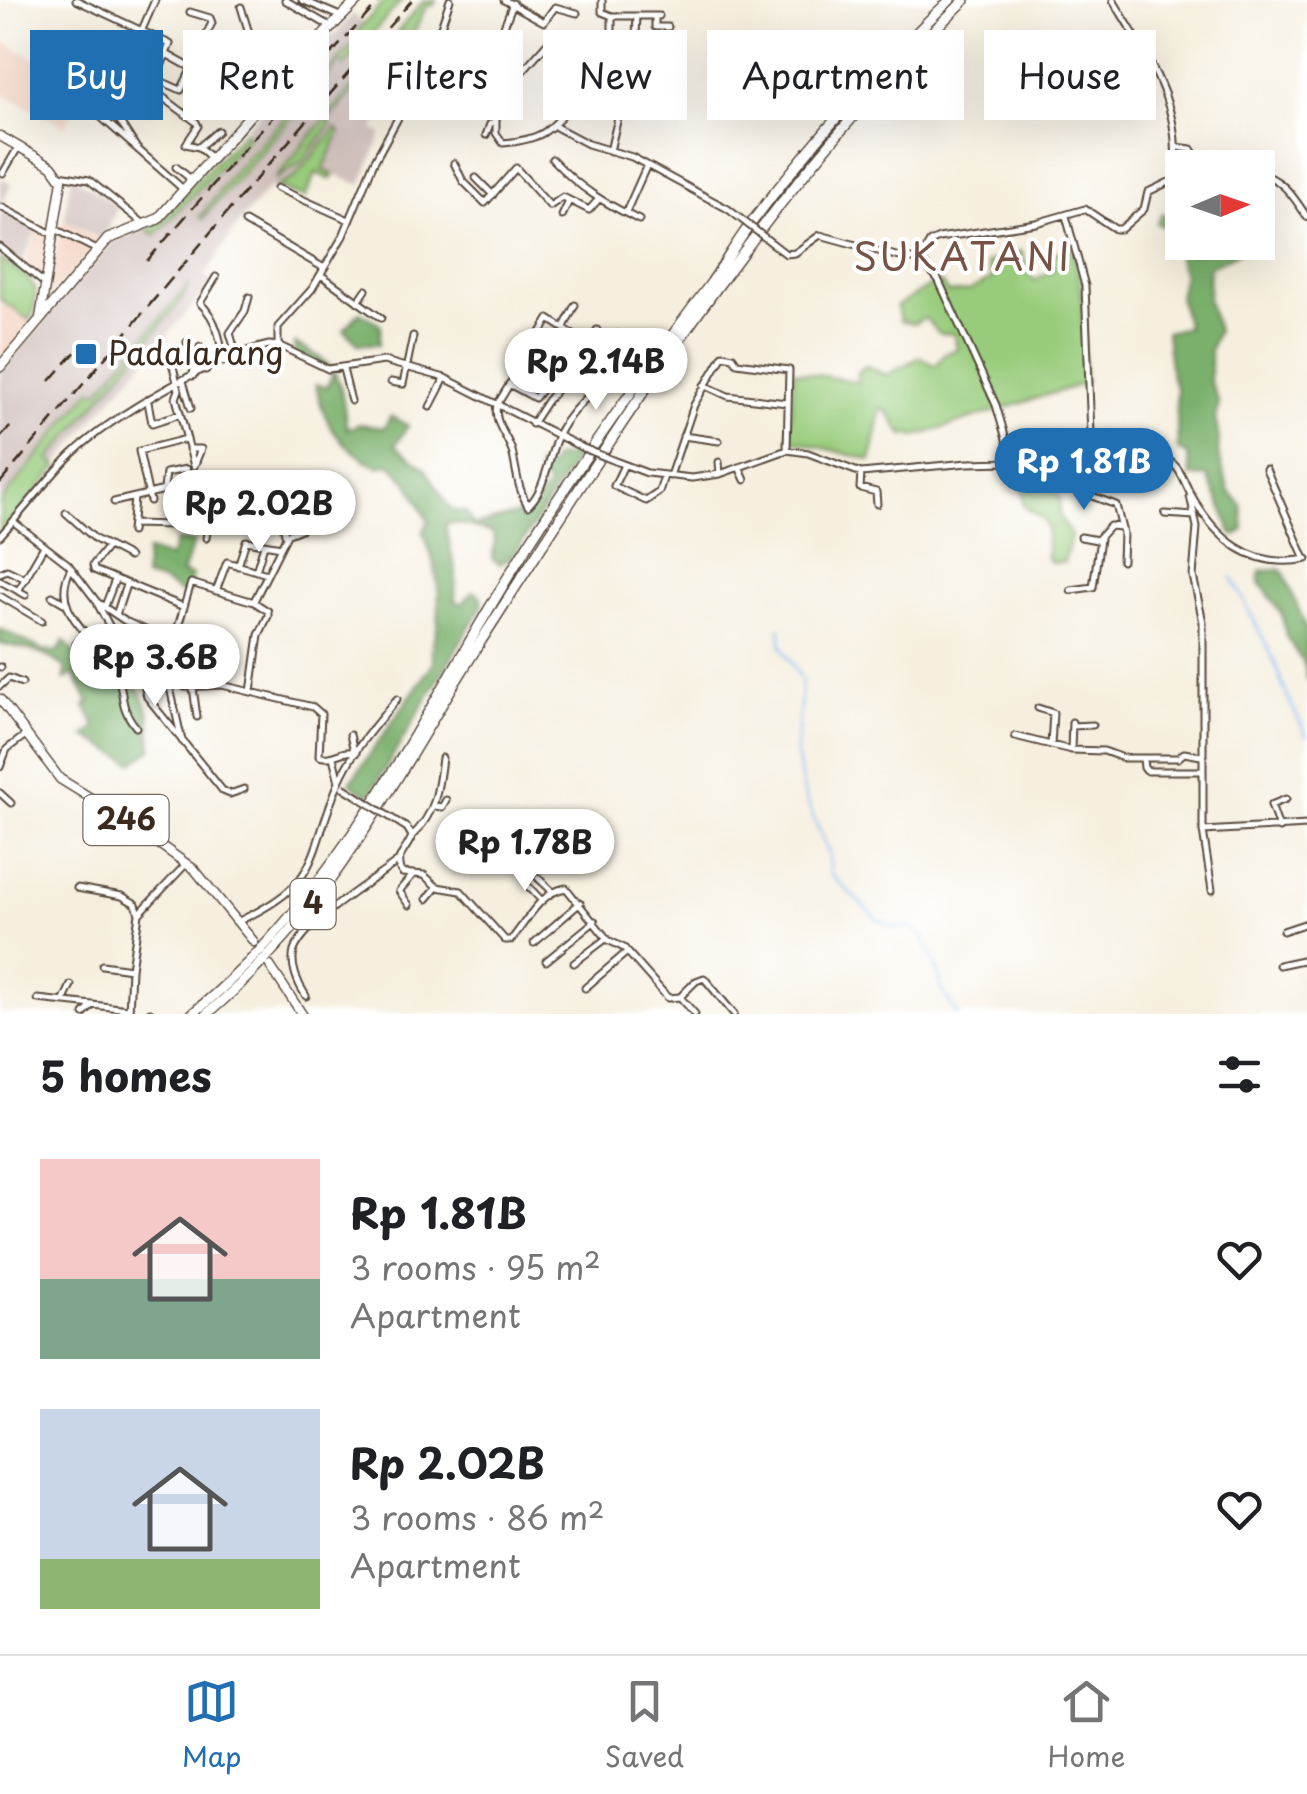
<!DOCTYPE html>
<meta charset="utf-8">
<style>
body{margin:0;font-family:"Playpen Sans",sans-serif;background:#f6f6f6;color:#202124;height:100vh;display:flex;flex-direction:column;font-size:38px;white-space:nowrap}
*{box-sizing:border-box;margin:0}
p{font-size:32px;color:#757577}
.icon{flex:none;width:55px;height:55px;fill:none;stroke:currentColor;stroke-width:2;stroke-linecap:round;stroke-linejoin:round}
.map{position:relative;height:1014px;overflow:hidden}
.drawer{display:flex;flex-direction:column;background:#fff;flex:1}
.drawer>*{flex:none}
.top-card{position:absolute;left:30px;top:30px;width:1248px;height:90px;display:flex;gap:20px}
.needle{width:65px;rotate:88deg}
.controls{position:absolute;left:1165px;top:150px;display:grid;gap:20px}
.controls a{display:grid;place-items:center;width:110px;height:110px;border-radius:0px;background:#fff;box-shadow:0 10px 40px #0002;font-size:50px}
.price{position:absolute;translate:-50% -85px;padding:0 22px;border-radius:35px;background:#fff;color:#222;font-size:32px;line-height:65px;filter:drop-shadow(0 2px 5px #0008)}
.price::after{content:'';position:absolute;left:50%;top:60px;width:30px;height:22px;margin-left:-15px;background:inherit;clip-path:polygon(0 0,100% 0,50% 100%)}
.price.on{background:#1f6fb2;color:#fff}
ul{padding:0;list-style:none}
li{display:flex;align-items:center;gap:30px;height:250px;padding:0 40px}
li span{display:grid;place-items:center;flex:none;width:280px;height:200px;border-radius:0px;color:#555}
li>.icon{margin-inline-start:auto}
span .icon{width:120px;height:120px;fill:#fffc;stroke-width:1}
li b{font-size:42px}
h2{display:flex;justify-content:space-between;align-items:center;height:120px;padding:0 40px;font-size:42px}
.pill{padding:0 35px;border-radius:0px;background:#fff;box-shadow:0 10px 40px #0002;font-size:35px;line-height:90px}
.pill.on{background:#1f6fb2;color:#fff}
.tabs{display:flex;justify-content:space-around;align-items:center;height:140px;border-top:2px solid #e0e0e0;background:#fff;font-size:28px;color:#757577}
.tabs a{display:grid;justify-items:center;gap:5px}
.tabs .on{color:#1f6fb2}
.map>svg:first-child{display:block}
</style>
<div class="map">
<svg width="1307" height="1014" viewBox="0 0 1307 1014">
<rect width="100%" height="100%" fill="#fff"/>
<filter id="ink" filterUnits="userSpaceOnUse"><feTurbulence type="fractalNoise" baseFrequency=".01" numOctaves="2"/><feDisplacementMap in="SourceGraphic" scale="20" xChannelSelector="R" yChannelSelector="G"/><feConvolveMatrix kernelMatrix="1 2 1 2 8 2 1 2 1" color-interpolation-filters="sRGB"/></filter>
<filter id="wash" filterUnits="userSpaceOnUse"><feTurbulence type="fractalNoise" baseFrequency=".0048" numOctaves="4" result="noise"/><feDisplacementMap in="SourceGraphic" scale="40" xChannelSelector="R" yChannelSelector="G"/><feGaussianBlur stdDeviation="2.25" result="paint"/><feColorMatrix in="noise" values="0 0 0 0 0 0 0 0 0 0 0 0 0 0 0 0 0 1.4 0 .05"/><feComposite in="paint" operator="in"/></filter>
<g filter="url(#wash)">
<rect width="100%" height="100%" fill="#f6efdf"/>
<path fill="#f4d3c1" d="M 0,40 L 57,71 L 65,110 L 72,114 L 66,127 L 0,92 Z
M 63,219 L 101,242 L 49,297 L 46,296 Z
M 38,230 L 49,235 L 42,278 L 25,263 Z
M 0,301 L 32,324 L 0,362 Z"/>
<path fill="#d0c0bc" d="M 353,14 L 400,59 L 396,69 L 402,71 L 374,129 L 382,134 L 361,185 L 337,176 L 333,182 L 317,175 L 305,199 L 273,188 L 267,190 L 239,223 L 205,276 L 213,283 L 96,416 L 0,535 L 0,372 L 110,244 L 122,237 L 154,226 L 271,102 L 327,34 L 333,37 Z
M 71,175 L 118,206 L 103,241 L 64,219 Z
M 0,178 L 11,183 L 1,209 L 37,229 L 19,269 L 0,256 Z"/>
<path fill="#98cc7c" stroke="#6a7b4d" stroke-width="2.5" d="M 385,0 L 402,0 L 344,66 L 340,62 L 202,219 L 200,217 L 235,170 L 361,36 L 358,30 Z
M 424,0 L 436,0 L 433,6 L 427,5 L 397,68 L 381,60 L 328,120 L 331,124 L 302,162 L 274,180 Z
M 336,128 L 340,132 L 323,170 L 333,174 L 330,179 L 316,173 L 305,198 L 276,187 L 295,177 Z
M 244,132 L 248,137 L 155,235 L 148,230 Z
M 1071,247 L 1081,283 L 1085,383 L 914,437 L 912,434 L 903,435 L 887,411 L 881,409 L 871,460 L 789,439 L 794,371 L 858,382 L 857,372 L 866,366 L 886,375 L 920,357 L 936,366 L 944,354 L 957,349 L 954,334 L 939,333 L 926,319 L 921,319 L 914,324 L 900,321 L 897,306 L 935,283 L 941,283 L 948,293 L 968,291 L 992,279 L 987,263 L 1021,251 L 1033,281 L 1053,270 L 1050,255 Z
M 0,259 L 27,277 L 36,290 L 33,314 L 29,320 L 0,299 Z
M 189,284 L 181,301 L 50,459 L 58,467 L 0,533 L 0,503 L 92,389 L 98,392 Z
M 1059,465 L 1051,490 L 1060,497 L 1059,515 L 1071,536 L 1064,562 L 1052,563 L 1047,558 L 1047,529 L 1044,520 L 1024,506 L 1022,466 Z"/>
<path fill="#7ab06c" stroke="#5a6d45" stroke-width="2.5" d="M 1162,214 L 1182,218 L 1182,242 L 1187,243 L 1190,254 L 1194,253 L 1196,243 L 1250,243 L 1251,246 L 1209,267 L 1208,300 L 1217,331 L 1210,349 L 1210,381 L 1219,403 L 1215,418 L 1219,438 L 1218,453 L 1229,491 L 1242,505 L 1244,530 L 1236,536 L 1230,532 C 1228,515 1214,494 1208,476 L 1191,477 L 1188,455 L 1178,450 L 1176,387 L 1171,376 L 1166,332 L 1187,327 L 1179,296 L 1183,276 L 1176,249 L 1177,234 L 1157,223 Z
M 360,312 L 381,325 L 379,344 L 358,344 L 344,330 Z
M 295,344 C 343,367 340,379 347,429 L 360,424 L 384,428 L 391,416 L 408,426 L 395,445 L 425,468 L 451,510 L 466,512 L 474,526 L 530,511 L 549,485 L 538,478 L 538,466 L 551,466 L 553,458 L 566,457 L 572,448 L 579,453 L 515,554 L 500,564 L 492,559 L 495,541 L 492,532 C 477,530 459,520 445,524 L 456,572 L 455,600 L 462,604 L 473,591 L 480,595 L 483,604 L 369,796 L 350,783 L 434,662 C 428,646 436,638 438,624 C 441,589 436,564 423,532 L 428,521 L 410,485 L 390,464 L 378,467 C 339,445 325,428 316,385 L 327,387 L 333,373 L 294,352 Z
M 176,541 L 194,542 L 182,573 L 192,576 L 186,596 L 163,582 L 144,577 L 147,551 L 170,558 Z
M 1280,569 L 1283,571 L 1307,630 L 1307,680 L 1305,666 L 1286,636 L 1282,615 L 1260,582 L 1260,571 Z
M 0,629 L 43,650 L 58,652 L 64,641 C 87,666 94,681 130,678 C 152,706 149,713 152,749 L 133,763 L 85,736 L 96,727 L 85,706 L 89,702 L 74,674 L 65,679 L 65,667 C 45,653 24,647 0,644 Z"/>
<path fill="#82bcf3" stroke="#5e7388" stroke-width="2.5" d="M 496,843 L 501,856 L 496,864 L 465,868 L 461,849 Z"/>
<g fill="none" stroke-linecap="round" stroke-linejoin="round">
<path stroke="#82bcf3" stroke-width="2.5" d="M 1232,577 L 1273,658 L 1285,692 L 1307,736
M 780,628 L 782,647 L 802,680 L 796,754 L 805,797 L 829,854 L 831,875 L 878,920 L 893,927 L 911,928 L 923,936 L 940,977 L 940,988 L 957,1014"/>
</g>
</g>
<g filter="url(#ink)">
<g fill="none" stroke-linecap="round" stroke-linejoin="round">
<defs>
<path id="street" d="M 76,0 L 170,44 L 152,89 L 196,122 L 198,126 L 186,144 L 199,147 L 211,158
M 285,0 L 331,27
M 302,0 L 340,16
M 504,0 L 544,22 L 555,7 L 577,13
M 602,0 L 602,12 L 612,16 L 659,16
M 241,7 L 249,33 L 249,93
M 655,16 L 655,27 L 668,27
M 612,17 L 612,34
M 141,32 L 155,0
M 501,34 L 513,3
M 440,39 L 499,67 L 512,77
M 624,40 L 636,35 L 637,16
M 120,47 L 139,57 L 149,36
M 168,55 L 233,91 L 262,101
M 190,66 L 212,23 L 210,18 L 190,12
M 156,79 L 181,90 L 192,68
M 414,89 L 438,101
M 123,90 L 114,99 L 115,114 L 136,147
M 85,103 L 183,189
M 496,120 L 496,133 L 503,143 C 539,140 552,132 572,102 C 580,90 583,86 580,72
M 556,127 L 588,144 L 632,157 L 728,209
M 486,135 L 490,124 L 496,120 L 512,77 L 518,76 L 549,41
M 199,147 L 218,131
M 1177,147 L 1191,149 L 1204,168
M 610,151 L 620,109 L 627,107 C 632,84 639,70 638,45
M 552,159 C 580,189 603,202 639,220
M 454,163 L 463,181 L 485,203 L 516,168 L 550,206 L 563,197 L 589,210 L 598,200
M 176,167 L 192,180
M 3,173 L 19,146
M 60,175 L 89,180 L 144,224
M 1258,175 C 1280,174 1296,200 1307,217
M 476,178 L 493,195
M 277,188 L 349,220
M 1,207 L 54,235
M 626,212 L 647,165
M 562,216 L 569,201
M 1066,216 L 1085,286 L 1092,459
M 245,222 L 324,268
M 55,229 L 97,250
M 0,247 L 44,283
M 786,254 L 795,253 L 820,235 L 907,259 L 920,259 L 938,279 L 996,405 L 1013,463
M 920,259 L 930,242 L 939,238 L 1036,223 L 1085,209 L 1115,229 L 1121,229 L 1144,209 L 1148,192 L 1173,180 C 1186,110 1148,58 1113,0
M 321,275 L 381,318
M 216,277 L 200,303 C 217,319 221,340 223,362
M 358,302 L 366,290
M 564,327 L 575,305
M 187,342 L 194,368 L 193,376
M 278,346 L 278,327 L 312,289 L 343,236 L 374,162 L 430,59 L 450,0
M 200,347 L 206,370
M 169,351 L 179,390 L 176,398 L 194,466
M 237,357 L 230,333 L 245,311 L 249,297
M 581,363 L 602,381 C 588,398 570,411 560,431 C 548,454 547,488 528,506 C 517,488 517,471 512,451 C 507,435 493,423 497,405 L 549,319 L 590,346
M 343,369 L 351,401
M 596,375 L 615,347 L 618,334
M 183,381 L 191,408
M 391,382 L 403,384 L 413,336
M 509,384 L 535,398 L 551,378
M 704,385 L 728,396 L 787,403
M 148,402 L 152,423 L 180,414
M 430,407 L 445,378
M 532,424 L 547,401 L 585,357 L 597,330
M 683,436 L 719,441
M 189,449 L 201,449 L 195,464
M 1096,458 L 1092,496 L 1116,505 L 1123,533 L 1122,561
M 615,461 L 647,473 L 692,478 L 720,474 L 787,450 L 808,453 L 861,473 L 968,463 L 1161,458 C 1178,461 1182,477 1189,491 C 1215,539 1251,570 1307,559
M 719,462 L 720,474
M 624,465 L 614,486 L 646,501 L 659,492 L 664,476
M 739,467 L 745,480
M 1266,469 L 1305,559
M 861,473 L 860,488 L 876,492 L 877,504
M 670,476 L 694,405 L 723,355 L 733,357 L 737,363 L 789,370 L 787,450
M 164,489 L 166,473 L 186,469
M 1190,496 L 1197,527 L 1193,576 L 1203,622 L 1203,831 L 1307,825
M 150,501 L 139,451 L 186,439
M 114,502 L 190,484 L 186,469
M 66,513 L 95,539 L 129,557
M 1165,514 L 1195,516
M 15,523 L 68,564 L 97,602 L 125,621 L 173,642
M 170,523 L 171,489
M 134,524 L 208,526 L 206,538
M 131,532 L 134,498
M 286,535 L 301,529 L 327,508
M 0,536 C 24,510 47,479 72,454 C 112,416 215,356 269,345 L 280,346 L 328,369 L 384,361 L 445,378 L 581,447
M 1081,537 L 1097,540 L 1110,526 L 1121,527
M 108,546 L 93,565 L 94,570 L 184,607
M 238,566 L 246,541 L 281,547
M 71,568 C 48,612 94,634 114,669 C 127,690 116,703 136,727
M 256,571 L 264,545
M 0,573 L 7,570 L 26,579
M 0,581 L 26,595
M 1071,590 L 1093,587 L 1100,539
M 18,591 L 44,546
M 216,591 L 227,562 L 267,574
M 0,596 L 42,621
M 52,596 L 64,603
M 254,601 L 286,537 L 278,508
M 98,605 L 112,631
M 105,606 L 115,580
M 116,615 L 126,585
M 76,644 L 85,633
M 0,667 L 1,667
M 170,677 L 143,680 L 147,697 L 223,791 L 230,794 L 244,789
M 171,679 L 185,687 L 222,685 L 313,707 L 321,714 L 319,756 C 333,761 342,748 356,753
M 143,680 L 141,672 L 146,654
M 0,686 L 9,678 L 22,683
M 193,687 L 197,717
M 1038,708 L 1053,713 L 1051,745
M 1072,726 L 1093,725
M 350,735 L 354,751
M 1015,736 L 1071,750 L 1104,751 L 1123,758 L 1178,758 L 1184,753 L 1201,756
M 182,741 L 169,683 L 172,647 L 191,583 L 254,602 L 268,611 L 268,616 L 259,635 L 251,692
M 1071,750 L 1072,722
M 333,757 L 339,782
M 1143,759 L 1144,768 L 1148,771 L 1200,771
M 0,767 L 7,749 L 27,734
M 0,793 L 11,803
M 434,806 L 442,807 L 446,800
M 407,828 L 412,836 C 408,849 392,859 402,873 L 424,875 L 437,887 L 461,891 L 505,940 L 511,940 C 527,921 540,892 566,888 L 608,940 L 624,948 L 668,998 L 680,997 L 696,981 L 704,978 L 734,1014
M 1279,828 L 1271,805 L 1286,799
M 1203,831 L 1212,890
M 412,836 C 436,813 438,790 442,758
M 538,878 L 553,892
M 528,886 L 542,901
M 77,888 L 122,896 L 136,904 L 139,914
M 427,899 L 437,887
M 409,905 L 399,891 L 412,876
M 239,921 C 323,882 307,858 339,782 C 352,751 376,724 397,699
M 1283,931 L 1307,923
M 534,943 L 580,903
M 546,961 L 595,921
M 574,963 L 607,938
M 102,965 L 131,969
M 1279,965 L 1307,959
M 585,988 L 627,952
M 306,996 C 298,984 290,966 294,951 C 304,922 372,881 397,862
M 680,997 L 695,1014
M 38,999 L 129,1009
M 64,1000 L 71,985
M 84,1014 L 93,1005
M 129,1014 L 131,969 L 139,914 L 187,863
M 150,1014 L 150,1012"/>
<path id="secondary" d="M 0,136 L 52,166 L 62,180 L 40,318"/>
<path id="primary" d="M 0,699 L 60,779 L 123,818 L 195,870 L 254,942
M 270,966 L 302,1014"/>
<path id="highway" d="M 0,367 L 108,239 L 158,219 L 299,60 L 358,0
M 192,1014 C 345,890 426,706 529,543 C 586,454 648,367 711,283 C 724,264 736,244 749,226 C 809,146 877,69 950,0
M 207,1014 C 333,908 393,779 479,644 C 625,417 767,188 965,0"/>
</defs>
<use href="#street" stroke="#57483b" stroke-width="9"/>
<use href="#secondary" stroke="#57483b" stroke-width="11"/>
<use href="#primary" stroke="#57483b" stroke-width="11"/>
<use href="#highway" stroke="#57483b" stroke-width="12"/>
<use href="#street" stroke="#fff" stroke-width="5"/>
<use href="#secondary" stroke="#fff" stroke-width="8"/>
<use href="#primary" stroke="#fff" stroke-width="8"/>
<use href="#highway" stroke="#fff" stroke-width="9"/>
<path stroke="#3b2a1e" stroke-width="2.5" stroke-dasharray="15 8" stroke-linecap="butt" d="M 147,261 L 256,135 L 381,0
M 50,381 L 78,349
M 0,438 L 11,426
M 0,483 L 236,202 L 412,0"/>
<defs>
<path id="street-bridge" d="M 728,209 L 786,254
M 581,447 L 615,461
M 343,787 L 407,828"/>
</defs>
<use href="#street-bridge" stroke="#57483b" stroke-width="9" stroke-linecap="butt"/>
<use href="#street-bridge" stroke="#fff" stroke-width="5"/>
</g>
</g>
<rect fill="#1f6fb2" stroke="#fff" stroke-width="4" x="74" y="342" width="24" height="24" rx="5"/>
<g text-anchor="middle" stroke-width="8" stroke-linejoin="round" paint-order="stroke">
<g fill="#fff" stroke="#766a62" stroke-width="2.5">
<rect x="83.5" y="795" width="85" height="50" rx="8"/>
<rect x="290.5" y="879" width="45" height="50" rx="8"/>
</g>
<g font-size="30" font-weight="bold" fill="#3b2a1e">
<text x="126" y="830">246</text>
<text x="313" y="914">4</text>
</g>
<g font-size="32" fill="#3b2a1e" stroke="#fff" text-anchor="start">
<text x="108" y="365">Padalarang</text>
</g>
<g font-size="38" letter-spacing="2.5" fill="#785244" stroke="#fff">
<text x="963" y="271">SUKATANI</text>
</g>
</g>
</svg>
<div class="controls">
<a><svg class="needle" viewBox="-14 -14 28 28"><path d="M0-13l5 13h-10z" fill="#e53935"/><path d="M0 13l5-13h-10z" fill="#757577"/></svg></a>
</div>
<b class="price" style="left:596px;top:413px">Rp 2.14B</b>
<b class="price on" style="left:1084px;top:513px">Rp 1.81B</b>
<b class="price" style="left:259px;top:555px">Rp 2.02B</b>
<b class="price" style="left:155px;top:709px">Rp 3.6B</b>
<b class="price" style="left:525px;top:894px">Rp 1.78B</b>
<div class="top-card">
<a class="pill on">Buy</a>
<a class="pill">Rent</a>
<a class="pill">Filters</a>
<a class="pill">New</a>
<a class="pill">Apartment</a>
<a class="pill">House</a>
</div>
</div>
<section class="drawer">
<h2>5 homes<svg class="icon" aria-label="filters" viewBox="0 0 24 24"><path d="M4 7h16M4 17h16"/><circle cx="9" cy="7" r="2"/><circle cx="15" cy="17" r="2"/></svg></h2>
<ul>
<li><span style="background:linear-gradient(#f6c9c9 60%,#7fa58c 0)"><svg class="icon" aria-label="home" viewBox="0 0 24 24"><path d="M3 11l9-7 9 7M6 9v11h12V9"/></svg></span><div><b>Rp 1.81B</b><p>3 rooms · 95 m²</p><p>Apartment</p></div><svg class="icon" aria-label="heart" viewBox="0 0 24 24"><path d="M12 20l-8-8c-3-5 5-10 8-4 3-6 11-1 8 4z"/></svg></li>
<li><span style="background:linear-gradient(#c9d6e8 75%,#8fb573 0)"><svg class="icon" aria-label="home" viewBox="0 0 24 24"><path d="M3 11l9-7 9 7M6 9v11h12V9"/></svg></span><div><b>Rp 2.02B</b><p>3 rooms · 86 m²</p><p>Apartment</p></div><svg class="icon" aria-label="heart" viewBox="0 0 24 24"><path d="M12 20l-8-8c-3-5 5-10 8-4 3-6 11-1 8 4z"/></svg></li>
</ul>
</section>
<nav class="tabs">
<a class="on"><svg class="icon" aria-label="map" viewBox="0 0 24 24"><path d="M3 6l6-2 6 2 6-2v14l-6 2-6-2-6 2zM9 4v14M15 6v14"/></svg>Map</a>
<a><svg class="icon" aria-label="saved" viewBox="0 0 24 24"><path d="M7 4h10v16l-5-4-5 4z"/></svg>Saved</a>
<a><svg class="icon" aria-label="home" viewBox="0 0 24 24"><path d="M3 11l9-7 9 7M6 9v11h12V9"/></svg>Home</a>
</nav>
